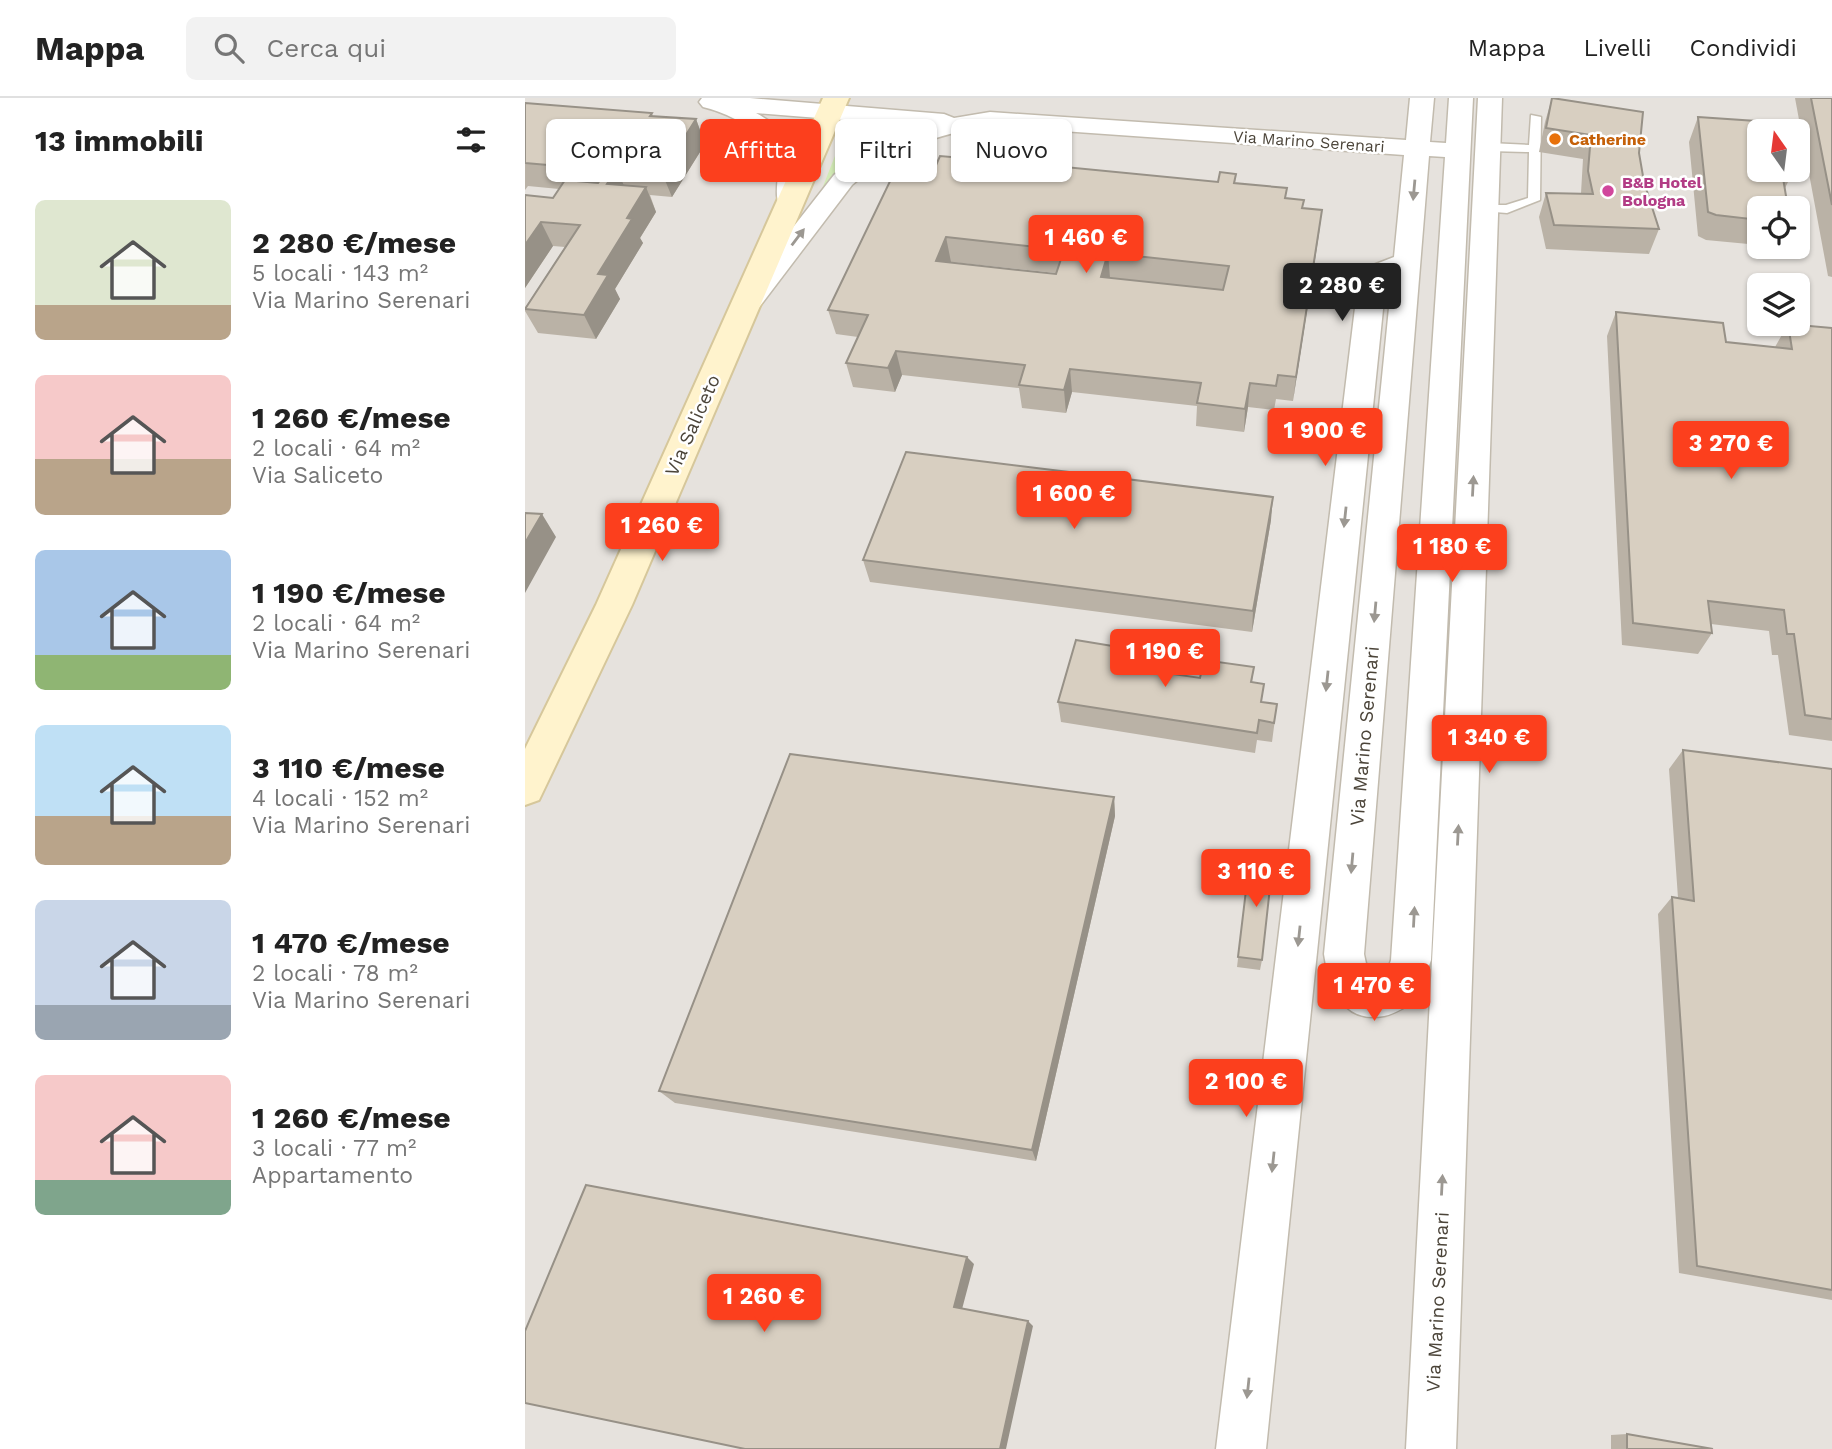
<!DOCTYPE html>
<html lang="it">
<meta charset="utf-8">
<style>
body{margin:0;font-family:"Work Sans",sans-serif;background:#f2f2f2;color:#222;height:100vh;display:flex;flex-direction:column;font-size:26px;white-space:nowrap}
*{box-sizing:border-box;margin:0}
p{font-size:23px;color:#767676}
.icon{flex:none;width:38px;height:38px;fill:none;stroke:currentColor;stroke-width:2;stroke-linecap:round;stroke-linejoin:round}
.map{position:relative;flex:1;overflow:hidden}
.panel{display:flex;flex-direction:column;background:#fff;width:525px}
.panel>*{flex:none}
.guide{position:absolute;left:21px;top:21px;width:665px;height:63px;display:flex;gap:14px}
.needle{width:46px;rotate:346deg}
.buttons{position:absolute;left:1222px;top:21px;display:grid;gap:14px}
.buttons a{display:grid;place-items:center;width:63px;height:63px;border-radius:10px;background:#fff;box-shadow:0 2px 5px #0004;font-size:35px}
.price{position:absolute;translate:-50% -60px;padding:0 16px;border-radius:7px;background:#fc3f1d;color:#fff;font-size:23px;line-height:46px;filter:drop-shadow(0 2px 4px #0008)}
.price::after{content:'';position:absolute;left:50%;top:42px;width:21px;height:16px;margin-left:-10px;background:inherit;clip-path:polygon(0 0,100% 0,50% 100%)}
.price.on{background:#222;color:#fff}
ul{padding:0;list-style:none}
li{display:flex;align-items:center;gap:21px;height:175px;padding:0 35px}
li span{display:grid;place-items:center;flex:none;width:196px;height:140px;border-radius:10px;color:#555}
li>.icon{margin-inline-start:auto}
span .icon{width:84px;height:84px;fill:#fffc;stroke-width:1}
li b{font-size:30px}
h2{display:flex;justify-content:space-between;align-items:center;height:84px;padding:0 35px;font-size:30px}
.tag{padding:0 24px;border-radius:10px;background:#fff;box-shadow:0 2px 5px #0004;font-size:24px;line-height:63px}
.tag.on{background:#fc3f1d;color:#fff}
header{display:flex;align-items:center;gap:42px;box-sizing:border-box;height:98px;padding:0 35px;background:#fff;border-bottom:2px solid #e0e0e0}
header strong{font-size:33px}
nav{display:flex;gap:38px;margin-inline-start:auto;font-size:24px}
.search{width:490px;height:63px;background:#f2f2f2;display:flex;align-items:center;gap:18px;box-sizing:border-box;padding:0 24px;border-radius:10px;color:#767676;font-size:26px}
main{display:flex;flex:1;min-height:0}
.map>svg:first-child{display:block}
</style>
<header>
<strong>Mappa</strong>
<div class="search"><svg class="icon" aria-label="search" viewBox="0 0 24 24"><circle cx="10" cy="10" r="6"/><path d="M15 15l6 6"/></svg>Cerca qui</div>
<nav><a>Mappa</a><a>Livelli</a><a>Condividi</a></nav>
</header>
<main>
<section class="panel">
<h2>13 immobili<svg class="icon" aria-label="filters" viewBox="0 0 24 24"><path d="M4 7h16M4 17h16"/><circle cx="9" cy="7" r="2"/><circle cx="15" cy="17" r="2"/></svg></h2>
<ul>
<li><span style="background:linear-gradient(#dfe7d0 75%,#b9a48a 0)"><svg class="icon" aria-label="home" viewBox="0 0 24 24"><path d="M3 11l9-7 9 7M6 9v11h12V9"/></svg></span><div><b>2 280 €/mese</b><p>5 locali · 143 m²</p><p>Via Marino Serenari</p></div></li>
<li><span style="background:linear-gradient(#f6c9c9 60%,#b9a48a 0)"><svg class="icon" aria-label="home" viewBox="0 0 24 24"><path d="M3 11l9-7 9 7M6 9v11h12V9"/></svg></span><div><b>1 260 €/mese</b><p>2 locali · 64 m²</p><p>Via Saliceto</p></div></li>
<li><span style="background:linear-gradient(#a9c7e8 75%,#8fb573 0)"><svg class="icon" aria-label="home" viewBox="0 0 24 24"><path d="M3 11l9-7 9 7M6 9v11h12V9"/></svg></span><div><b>1 190 €/mese</b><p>2 locali · 64 m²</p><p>Via Marino Serenari</p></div></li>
<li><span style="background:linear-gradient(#bfe0f5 65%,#b9a48a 0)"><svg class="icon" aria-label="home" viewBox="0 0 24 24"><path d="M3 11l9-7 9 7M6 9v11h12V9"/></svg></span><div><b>3 110 €/mese</b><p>4 locali · 152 m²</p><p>Via Marino Serenari</p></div></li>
<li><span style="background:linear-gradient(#c9d6e8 75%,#9aa5b1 0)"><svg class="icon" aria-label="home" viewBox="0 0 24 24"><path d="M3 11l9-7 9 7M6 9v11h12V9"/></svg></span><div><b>1 470 €/mese</b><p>2 locali · 78 m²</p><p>Via Marino Serenari</p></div></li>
<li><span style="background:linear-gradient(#f6c9c9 75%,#7fa58c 0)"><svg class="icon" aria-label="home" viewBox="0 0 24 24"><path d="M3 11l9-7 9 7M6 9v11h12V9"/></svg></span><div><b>1 260 €/mese</b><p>3 locali · 77 m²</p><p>Appartamento</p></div></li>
</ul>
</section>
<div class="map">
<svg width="1307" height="1351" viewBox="0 0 1307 1351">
<rect width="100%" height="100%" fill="#f6f3ec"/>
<path fill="#e6e2dd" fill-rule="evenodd" d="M 0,0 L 1307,0 L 1307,1351 L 0,1351 ZM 1234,33 L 1272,33 L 1272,72 L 1234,72 ZM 1234,110 L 1272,110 L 1272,149 L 1234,149 ZM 1234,187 L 1272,187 L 1272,226 L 1234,226 Z"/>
<path fill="#d2eab5" d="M 324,22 L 399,28 C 355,43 329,55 297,91 Z"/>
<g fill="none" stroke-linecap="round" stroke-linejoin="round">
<defs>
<path id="lane" d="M 1006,17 L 1016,19 L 1015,102 L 982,115 L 957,113 L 957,107 L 981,107 L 1003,100 L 1004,54 L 964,53 L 958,49 L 964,45 L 1004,47 Z"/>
<path id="street" d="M 177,0 L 225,0 L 419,16 L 429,20 L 465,14 L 881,42 L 885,0 L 909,0 L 905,44 L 921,45 L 924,0 L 948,0 L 906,862 L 893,901 C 883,907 871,916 859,918 C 817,926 804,888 799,856 L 867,180 L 861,182 L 741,1351 L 691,1351 L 834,177 L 838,171 L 869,159 L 879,57 L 465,28 C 412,36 367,51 327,87 L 232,212 L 222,215 L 212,212 L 208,206 L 309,77 L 341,52 L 394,28 L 231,15 C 273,38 278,60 278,105 L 274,111 L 265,113 L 256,111 C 249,100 253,85 253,73 C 250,38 207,16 178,9 L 174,4 ZM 904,58 L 920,59 L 866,862 L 862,875 C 844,885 842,871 839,856 Z
M 953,0 L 977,0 L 931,1351 L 881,1351 Z"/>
<path id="secondary" d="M 298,0 L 324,0 L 107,507 L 14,702 L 0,707 L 0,651 L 71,507 Z"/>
</defs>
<use href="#lane" stroke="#c2bbae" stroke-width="3"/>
<use href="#street" stroke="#c2bbae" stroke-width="3"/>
<use href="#secondary" stroke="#d6c79b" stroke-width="4"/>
<use href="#lane" fill="#fff" fill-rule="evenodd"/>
<use href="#street" fill="#fff" fill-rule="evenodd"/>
<use href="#secondary" fill="#fff3cd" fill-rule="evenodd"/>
</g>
<path fill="#bab2a6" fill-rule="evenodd" d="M 1027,0 L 1114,55 L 1119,84 L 1134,131 L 1124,156 L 1021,151 L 1014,119 L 1021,95 L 1056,95 L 1058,61 L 1014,54 L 1020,24 Z
M 1270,0 L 1307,0 L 1307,179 L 1303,178 Z
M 0,5 L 127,15 L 128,18 L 171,21 L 180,46 L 147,99 L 125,97 L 131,114 L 115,140 L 118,145 L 90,191 L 95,201 L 71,241 L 13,235 L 0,213 L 0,210 L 40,149 L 28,148 L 0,190 L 0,97 L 28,100 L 34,91 L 3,88 L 0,92 Z
M 1173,19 L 1234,72 L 1265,80 L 1260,90 L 1234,110 L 1234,147 L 1181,142 L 1173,138 L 1164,44 Z
M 481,54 L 482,64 L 693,84 L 711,76 L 710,85 L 761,100 L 778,110 L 797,112 L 768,303 L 751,301 L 749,312 L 723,309 L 719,334 L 671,328 L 672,308 L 547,294 L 541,315 L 497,310 L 494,290 L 377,277 L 370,294 L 328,289 L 321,265 L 333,239 L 311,236 L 303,212 L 405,81 ZM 425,164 L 426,164 L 531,175 L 531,176 Z
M 1091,214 L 1201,244 L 1250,249 L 1263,226 L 1307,230 L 1307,643 L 1264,637 L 1253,557 L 1247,557 L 1244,533 L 1186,526 L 1187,535 L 1173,556 L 1097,547 L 1082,238 Z
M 746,422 L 727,534 L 345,484 L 338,462 Z
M 618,553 L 619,572 L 675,580 L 729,569 L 727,584 L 737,604 L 752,606 L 747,644 L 732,642 L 730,655 L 536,624 L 533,604 Z
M 1158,652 L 1307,671 L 1307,1202 L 1154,1175 L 1133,816 L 1147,799 L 1153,800 L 1144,671 Z
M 589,699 L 590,718 L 511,1063 L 150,1005 L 134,993 Z
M 725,759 L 737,862 L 735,872 L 712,869 Z
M 1102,1336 L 1188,1351 L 1086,1351 L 1086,1337 Z"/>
<path fill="#979187" d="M 171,21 L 180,46 L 147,99 L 137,75 Z
M 481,54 L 484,79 L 477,63 Z
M 92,71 L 102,95 L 82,86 Z
M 121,89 L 131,114 L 115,140 L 118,145 L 90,191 L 95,201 L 71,241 L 59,217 L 73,176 L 102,120 Z
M 797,112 L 794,136 L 768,303 L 771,279 Z
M 16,124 L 28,148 L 0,190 L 0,147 Z
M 421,139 L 426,164 L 416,187 L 411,163 Z
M 583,155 L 585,180 L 578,204 L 576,179 Z
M 371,253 L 377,277 L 370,294 L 363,270 Z
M 545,271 L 547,294 L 541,315 L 539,292 Z
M 725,285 L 723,309 L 719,334 L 720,311 Z
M 748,399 L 746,422 L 727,534 L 728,513 Z
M 17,416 L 31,439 L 0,495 L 0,445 Z
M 618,553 L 619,573 L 613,571 Z
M 589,699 L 590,718 L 511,1063 L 507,1052 Z
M 442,1159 L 449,1166 L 436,1215 L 429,1209 Z
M 503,1223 L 508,1228 L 481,1351 L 475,1351 Z"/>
<path fill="#d8cfc1" stroke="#979187" stroke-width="2" fill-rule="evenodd" d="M 1027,0 L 1118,14 L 1114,55 L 1119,84 L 1134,131 L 1029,127 L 1021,95 L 1068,96 L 1063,73 L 1066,37 L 1021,30 Z
M 1286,0 L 1307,0 L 1307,107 Z
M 0,5 L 127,15 L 125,18 L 171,21 L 137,75 L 92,71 L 82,86 L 121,89 L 102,120 L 107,121 L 73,176 L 83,177 L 59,217 L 0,211 L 55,127 L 16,124 L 0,147 L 0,97 L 28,100 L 40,82 L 73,85 L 82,72 L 0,65 Z
M 1173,19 L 1246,24 L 1247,33 L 1234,33 L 1234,72 L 1263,72 L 1265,80 L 1258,80 L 1263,110 L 1234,110 L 1234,122 L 1191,117 L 1183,114 Z
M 464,53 L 481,54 L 477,63 L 693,84 L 695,74 L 711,76 L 709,85 L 762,90 L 760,100 L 779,102 L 777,110 L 797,112 L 771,279 L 753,277 L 751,288 L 725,285 L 720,311 L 672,305 L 676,285 L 545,271 L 539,292 L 494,287 L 500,267 L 371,253 L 363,270 L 321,265 L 343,217 L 303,212 L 368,77 L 405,81 L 415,58 L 461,62 ZM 421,139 L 539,152 L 531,176 L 411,163 ZM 583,155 L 704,168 L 698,192 L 576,179 Z
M 1091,214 L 1198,225 L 1201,244 L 1267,251 L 1263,226 L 1307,230 L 1307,621 L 1280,617 L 1269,536 L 1262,536 L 1259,512 L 1183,503 L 1187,535 L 1108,525 Z
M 381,354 L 748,399 L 728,513 L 338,462 Z
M 0,415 L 17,416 L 0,445 Z
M 551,542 L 618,553 L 613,571 L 675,580 L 679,562 L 729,569 L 726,584 L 739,586 L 736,604 L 752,606 L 749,625 L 734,622 L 732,635 L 533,604 Z
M 1158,652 L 1307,671 L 1307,1192 L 1172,1168 L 1147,799 L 1169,803 Z
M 265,656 L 589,699 L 507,1052 L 134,993 Z
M 725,759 L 748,762 L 737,862 L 713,859 Z
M 61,1087 L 442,1159 L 429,1209 L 503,1223 L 475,1351 L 220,1351 L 0,1305 L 0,1233 Z
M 1102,1336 L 1188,1351 L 1102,1351 Z"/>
<defs><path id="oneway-solid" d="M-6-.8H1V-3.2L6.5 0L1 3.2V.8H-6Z" transform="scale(1.75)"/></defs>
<g fill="#9c9892">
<use href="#oneway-solid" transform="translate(889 92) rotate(95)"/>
<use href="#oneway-solid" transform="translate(273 139) rotate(-53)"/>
<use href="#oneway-solid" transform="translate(948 388) rotate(-87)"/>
<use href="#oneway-solid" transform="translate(820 419) rotate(96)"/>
<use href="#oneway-solid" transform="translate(850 514) rotate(95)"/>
<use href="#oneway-solid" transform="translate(802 583) rotate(96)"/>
<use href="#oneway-solid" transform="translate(933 737) rotate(-87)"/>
<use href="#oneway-solid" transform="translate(827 765) rotate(95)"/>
<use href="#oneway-solid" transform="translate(889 819) rotate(-87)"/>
<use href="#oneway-solid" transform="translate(774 838) rotate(96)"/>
<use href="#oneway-solid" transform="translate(748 1064) rotate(96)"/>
<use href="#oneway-solid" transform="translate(917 1087) rotate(-87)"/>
<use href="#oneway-solid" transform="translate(723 1290) rotate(96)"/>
</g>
<circle fill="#e8710a" stroke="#fff" stroke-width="2.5" cx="1030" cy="41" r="7"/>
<circle fill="#d1479c" stroke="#fff" stroke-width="2.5" cx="1083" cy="93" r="7"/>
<g text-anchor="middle" stroke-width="5" stroke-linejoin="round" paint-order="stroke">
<g font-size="16" font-weight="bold" fill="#c56008" stroke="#fff" text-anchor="start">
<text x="1044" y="47">Catherine</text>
</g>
<g font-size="16" fill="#4b4439" stroke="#fff">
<text transform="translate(784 43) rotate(4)" y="6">Via Marino Serenari</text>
</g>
<g font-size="16" font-weight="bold" fill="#b23c85" stroke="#fff" text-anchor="start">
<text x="1097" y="90">B&amp;B Hotel<tspan x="1097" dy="18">Bologna</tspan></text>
</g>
<g font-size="19" fill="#4b4439" stroke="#fff">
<text transform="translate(167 327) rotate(-66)" y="7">Via Saliceto</text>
<text transform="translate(839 638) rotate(-85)" y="7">Via Marino Serenari</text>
<text transform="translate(912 1204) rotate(-87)" y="7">Via Marino Serenari</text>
</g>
</g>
</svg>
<div class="buttons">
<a><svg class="needle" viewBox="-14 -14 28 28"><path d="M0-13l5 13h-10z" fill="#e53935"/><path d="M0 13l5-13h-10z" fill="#767676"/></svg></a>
<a><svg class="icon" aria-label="locate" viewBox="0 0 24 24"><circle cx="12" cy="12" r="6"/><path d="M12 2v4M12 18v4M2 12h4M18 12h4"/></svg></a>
<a><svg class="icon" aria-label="layers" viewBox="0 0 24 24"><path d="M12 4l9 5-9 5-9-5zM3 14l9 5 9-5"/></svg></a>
</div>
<b class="price" style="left:561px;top:177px">1 460 €</b>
<b class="price on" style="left:817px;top:225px">2 280 €</b>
<b class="price" style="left:800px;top:370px">1 900 €</b>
<b class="price" style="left:1206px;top:383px">3 270 €</b>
<b class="price" style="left:549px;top:433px">1 600 €</b>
<b class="price" style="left:137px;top:465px">1 260 €</b>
<b class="price" style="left:927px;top:486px">1 180 €</b>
<b class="price" style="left:640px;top:591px">1 190 €</b>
<b class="price" style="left:964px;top:677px">1 340 €</b>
<b class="price" style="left:731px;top:811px">3 110 €</b>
<b class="price" style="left:849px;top:925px">1 470 €</b>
<b class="price" style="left:721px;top:1021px">2 100 €</b>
<b class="price" style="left:239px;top:1236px">1 260 €</b>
<div class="guide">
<a class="tag">Compra</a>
<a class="tag on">Affitta</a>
<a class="tag">Filtri</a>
<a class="tag">Nuovo</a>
</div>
</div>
</main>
